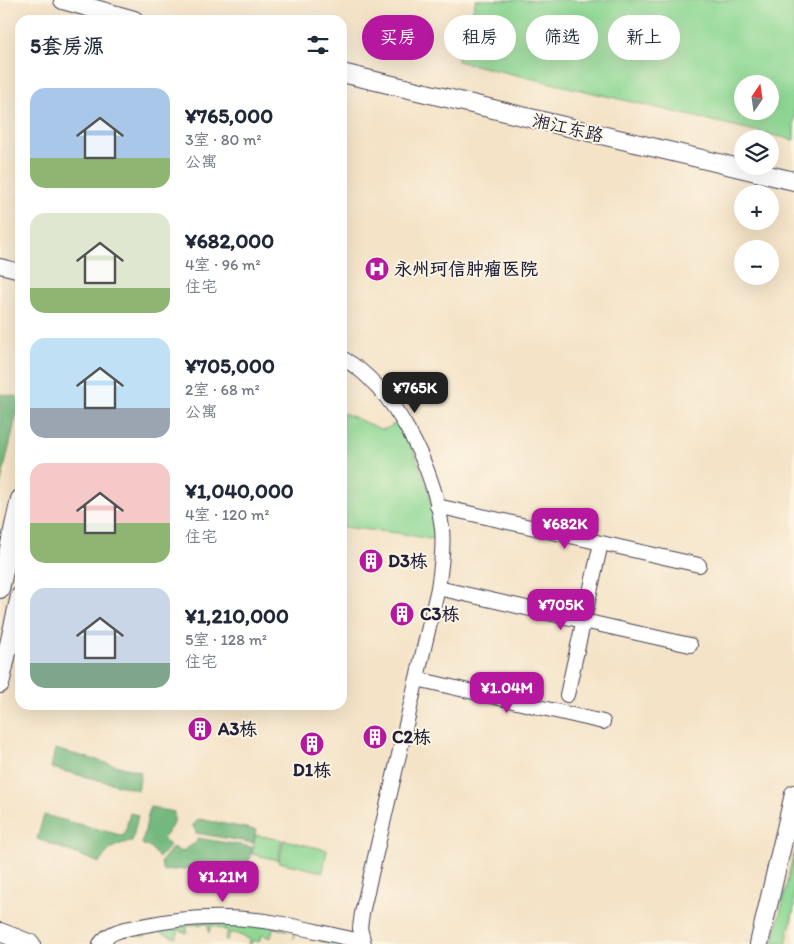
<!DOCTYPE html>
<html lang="zh">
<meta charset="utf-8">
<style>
body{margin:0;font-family:Itim,"LXGW WenKai TC",sans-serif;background:#f2f2f3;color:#1f2937;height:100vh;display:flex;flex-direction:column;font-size:19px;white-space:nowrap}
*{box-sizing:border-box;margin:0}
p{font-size:16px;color:#747a83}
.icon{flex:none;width:28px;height:28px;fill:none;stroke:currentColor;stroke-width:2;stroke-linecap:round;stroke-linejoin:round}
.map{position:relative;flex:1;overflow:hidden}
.sheet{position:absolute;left:15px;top:15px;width:332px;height:695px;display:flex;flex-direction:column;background:#fff;border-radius:15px;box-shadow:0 5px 20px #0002}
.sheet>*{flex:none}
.hud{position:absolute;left:362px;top:15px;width:356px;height:45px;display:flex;gap:10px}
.needle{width:32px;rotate:13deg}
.fabs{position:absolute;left:734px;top:75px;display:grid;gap:10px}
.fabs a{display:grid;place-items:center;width:45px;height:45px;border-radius:50%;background:#fff;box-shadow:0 5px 20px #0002;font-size:25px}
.price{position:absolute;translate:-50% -42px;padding:0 11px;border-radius:10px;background:#b5179e;color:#fff;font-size:16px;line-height:32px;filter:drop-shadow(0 1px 2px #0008)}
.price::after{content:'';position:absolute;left:50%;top:30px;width:15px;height:11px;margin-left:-8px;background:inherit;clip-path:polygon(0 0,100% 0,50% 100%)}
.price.current{background:#222;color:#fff}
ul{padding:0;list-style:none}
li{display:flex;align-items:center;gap:15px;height:125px;padding:0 15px}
li span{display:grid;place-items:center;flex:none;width:140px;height:100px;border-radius:15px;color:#555}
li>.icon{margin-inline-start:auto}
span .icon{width:60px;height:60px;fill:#fffc;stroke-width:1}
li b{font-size:21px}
h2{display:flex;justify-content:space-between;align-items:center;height:60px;padding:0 15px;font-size:21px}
.pill{padding:0 18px;border-radius:22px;background:#fff;box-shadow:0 5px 20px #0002;font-size:18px;line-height:45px}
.pill.current{background:#b5179e;color:#fff}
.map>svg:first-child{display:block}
</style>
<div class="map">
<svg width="794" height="944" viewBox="0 0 794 944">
<rect width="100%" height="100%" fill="#fcf5e5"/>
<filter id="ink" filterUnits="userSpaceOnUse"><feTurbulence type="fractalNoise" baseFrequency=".02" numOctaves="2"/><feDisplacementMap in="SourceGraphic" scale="10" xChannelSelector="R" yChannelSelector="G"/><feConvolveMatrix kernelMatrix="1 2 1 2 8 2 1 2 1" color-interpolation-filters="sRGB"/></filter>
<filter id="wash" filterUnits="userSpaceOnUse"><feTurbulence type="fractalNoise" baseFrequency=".0096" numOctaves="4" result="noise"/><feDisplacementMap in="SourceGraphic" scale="20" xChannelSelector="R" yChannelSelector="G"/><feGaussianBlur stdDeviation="1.12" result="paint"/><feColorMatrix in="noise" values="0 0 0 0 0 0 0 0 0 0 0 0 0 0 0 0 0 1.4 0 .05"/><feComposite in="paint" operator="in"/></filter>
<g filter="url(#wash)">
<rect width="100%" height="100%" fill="#f4e3c7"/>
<path fill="#8fd894" stroke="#587d68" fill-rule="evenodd" d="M 476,0 L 794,0 L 794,140 L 457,61 ZM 742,84 L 770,84 L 770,111 L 742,111 Z
M 344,413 L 380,429 C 387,430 391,426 397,422 L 411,444 L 429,491 L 437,537 L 430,539 L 397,533 L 343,527 L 342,417 Z
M 256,835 L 282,840 L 278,860 L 252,854 Z
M 284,840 L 327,850 L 323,872 L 279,862 Z
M 794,852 L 794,908 L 786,944 L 773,944 Z
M 213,921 L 262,924 L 341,941 L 340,944 L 330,944 L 296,932 L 293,939 L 294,931 L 273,928 L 271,938 L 262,935 L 259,942 L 253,940 L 251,944 L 248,944 L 250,939 L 231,932 L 227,940 L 225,939 L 228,931 L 212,925 L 209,933 L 208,924 L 187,925 L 187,933 L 179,930 L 176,938 L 149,928 L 148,928 L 145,936 L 132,935 L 114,937 L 158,925 Z"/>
<path fill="#73b87e" stroke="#4a6d5c" d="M 0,394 L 20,397 L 20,400 L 0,486 Z
M 55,749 L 141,772 L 138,790 L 51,768 Z
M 150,807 L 174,812 L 174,823 L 163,838 L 170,845 L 159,858 L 152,849 L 142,844 Z
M 130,813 L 138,815 L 132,842 C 118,842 106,850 100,863 L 37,839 L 44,815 L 124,836 Z
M 199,819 L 256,830 L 253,843 L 196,833 L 194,827 L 192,826 Z
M 197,838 L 252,847 L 249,862 L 163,871 L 161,862 L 173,847 L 181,852 L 197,842 Z"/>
</g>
<g filter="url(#ink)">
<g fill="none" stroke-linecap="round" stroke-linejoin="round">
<defs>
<path id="minor" d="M 0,266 L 20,271
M 342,358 C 395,387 435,470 442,528 C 444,548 441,569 438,588 L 362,913 L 360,928 L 364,944
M 437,506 L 699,565
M 438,588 L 690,645
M 417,679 L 603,722
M 567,695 L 601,543
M 100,944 C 110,930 126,929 141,926 C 188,916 236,915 283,924 C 309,929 335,936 362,941"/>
<path id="major" d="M 63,0 L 134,20
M 342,73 L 794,181
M 0,589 L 20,499
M 0,684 L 20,596
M 0,932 L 31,944
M 759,944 L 794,794"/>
</defs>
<use href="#minor" stroke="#423f50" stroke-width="16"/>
<use href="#major" stroke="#423f50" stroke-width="20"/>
<use href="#minor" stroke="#fff" stroke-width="14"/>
<use href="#major" stroke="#fff" stroke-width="18"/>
</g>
</g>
<defs>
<symbol id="hospital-disc" viewBox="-11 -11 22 22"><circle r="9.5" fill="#b5179e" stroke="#fcf5e5"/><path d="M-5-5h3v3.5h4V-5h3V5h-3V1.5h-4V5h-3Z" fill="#fff"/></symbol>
<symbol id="building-disc" viewBox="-11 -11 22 22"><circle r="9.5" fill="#b5179e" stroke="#fcf5e5"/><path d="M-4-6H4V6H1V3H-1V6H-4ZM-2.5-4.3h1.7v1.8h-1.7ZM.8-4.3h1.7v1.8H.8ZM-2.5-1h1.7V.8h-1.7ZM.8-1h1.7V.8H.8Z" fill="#fff"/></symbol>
</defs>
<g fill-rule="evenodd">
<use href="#hospital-disc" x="363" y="255" width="28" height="28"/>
<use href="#building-disc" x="357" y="547" width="28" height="28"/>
<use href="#building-disc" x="388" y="600" width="28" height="28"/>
<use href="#building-disc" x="186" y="715" width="28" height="28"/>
<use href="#building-disc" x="361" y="723" width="28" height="28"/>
<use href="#building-disc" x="298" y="730" width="28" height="28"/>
</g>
<g text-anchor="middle" stroke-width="4" stroke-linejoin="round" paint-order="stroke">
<g font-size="18" fill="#22223b" stroke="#fcf5e5">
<text transform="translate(568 128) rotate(13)" y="6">湘江东路</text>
</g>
<g font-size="18" font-weight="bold" fill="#22223b" stroke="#fcf5e5" text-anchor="start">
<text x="394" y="275">永州珂信肿瘤医院</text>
<text x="388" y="567">D3栋</text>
<text x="420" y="620">C3栋</text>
<text x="218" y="735">A3栋</text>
<text x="392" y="743">C2栋</text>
<text x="312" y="776" text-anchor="middle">D1栋</text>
</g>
</g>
</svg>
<div class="fabs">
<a><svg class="needle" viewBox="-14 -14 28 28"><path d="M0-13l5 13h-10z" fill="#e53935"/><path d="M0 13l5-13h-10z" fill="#747a83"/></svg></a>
<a><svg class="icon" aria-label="layers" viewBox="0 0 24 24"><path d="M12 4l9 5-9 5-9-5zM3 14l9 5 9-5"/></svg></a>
<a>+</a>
<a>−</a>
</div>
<b class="price current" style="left:415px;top:414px">¥765K</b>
<b class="price" style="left:565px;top:550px">¥682K</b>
<b class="price" style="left:561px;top:631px">¥705K</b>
<b class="price" style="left:507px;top:714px">¥1.04M</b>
<b class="price" style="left:223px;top:903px">¥1.21M</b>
<div class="hud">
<a class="pill current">买房</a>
<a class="pill">租房</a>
<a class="pill">筛选</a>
<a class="pill">新上</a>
</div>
<section class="sheet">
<h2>5套房源<svg class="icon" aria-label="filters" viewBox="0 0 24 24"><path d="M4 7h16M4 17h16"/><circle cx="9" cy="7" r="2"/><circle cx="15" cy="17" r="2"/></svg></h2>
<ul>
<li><span style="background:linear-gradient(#a9c7e8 70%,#8fb573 0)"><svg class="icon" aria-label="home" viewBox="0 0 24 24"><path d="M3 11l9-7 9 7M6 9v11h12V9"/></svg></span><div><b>¥765,000</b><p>3室 · 80 m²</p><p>公寓</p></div></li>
<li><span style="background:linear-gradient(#dfe7d0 75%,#8fb573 0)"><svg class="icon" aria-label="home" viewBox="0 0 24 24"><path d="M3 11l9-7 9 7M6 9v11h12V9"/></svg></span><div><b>¥682,000</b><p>4室 · 96 m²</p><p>住宅</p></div></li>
<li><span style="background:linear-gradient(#bfe0f5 70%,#9aa5b1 0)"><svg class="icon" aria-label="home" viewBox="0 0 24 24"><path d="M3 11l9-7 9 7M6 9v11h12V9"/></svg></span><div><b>¥705,000</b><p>2室 · 68 m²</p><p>公寓</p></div></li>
<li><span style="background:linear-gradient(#f6c9c9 60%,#8fb573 0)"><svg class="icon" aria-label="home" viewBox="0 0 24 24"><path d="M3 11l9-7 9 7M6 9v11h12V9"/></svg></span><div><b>¥1,040,000</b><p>4室 · 120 m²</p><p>住宅</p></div></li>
<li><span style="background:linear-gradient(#c9d6e8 75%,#7fa58c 0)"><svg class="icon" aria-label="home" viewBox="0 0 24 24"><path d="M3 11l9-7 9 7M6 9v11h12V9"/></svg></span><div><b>¥1,210,000</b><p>5室 · 128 m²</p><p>住宅</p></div></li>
</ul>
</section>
</div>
